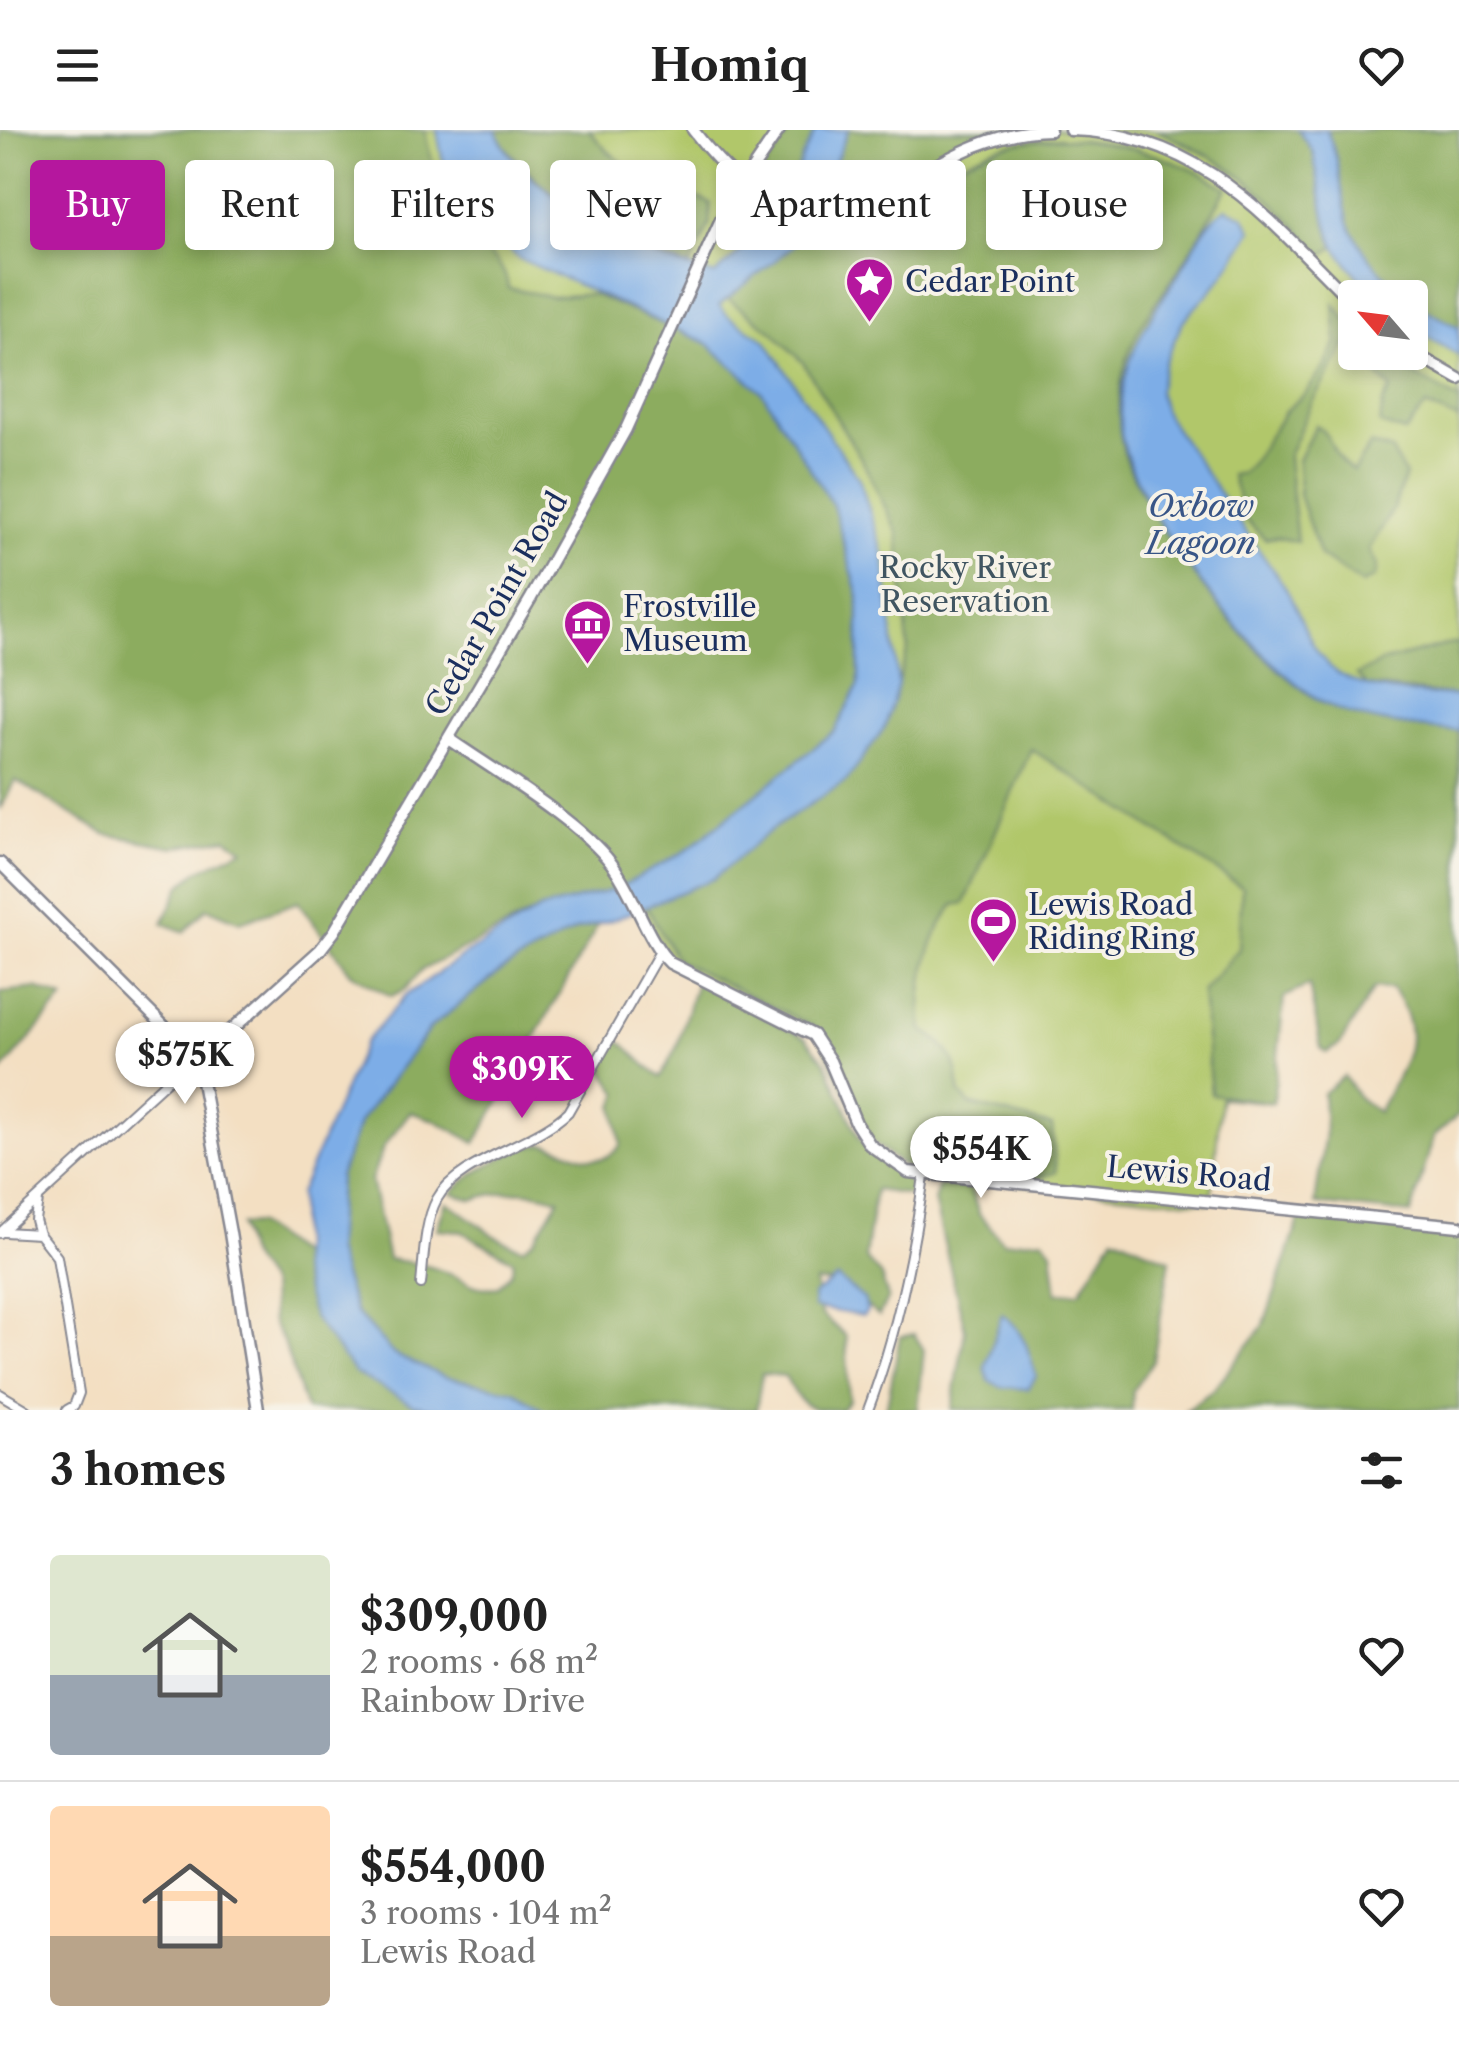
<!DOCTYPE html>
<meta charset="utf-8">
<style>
body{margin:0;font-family:"Libre Caslon Text",serif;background:#f6f6f6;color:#222;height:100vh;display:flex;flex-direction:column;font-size:38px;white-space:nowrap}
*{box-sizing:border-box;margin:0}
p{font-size:32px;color:#767676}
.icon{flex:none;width:55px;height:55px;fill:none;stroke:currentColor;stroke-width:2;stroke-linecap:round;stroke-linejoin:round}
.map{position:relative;height:1280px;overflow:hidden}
.panel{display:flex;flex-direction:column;background:#fff;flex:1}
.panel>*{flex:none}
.guide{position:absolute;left:30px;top:30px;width:1400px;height:90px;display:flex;gap:20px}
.needle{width:65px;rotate:298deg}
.buttons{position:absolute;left:1338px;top:150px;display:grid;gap:20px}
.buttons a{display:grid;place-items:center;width:90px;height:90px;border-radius:10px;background:#fff;box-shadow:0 5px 15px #0003;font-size:50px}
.price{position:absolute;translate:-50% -85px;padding:0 22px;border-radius:35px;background:#fff;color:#222;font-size:32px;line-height:65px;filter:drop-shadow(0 2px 5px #0008)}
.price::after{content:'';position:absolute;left:50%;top:60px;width:30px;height:22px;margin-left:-15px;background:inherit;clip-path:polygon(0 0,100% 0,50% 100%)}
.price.on{background:#b5179e;color:#fff}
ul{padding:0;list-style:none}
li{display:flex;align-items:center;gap:30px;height:250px;padding:0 50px}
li+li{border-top:2px solid #e0e0e0}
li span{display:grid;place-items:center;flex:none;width:280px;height:200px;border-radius:10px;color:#555}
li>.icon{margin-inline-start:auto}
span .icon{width:120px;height:120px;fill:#fffc;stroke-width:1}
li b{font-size:42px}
h2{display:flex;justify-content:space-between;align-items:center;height:120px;padding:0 50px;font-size:42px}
.tag{padding:0 35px;border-radius:10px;background:#fff;box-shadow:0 5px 15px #0003;font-size:35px;line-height:90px}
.tag.on{background:#b5179e;color:#fff}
header{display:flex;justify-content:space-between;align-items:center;height:130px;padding:0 50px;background:#fff;font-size:45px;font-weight:700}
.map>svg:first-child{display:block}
</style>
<header><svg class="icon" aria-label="menu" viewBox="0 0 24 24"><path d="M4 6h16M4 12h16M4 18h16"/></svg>Homiq<svg class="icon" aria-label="heart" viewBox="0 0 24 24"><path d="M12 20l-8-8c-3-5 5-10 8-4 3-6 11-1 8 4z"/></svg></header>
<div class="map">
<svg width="1459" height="1280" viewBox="0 0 1459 1280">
<rect width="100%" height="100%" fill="#f7f3e8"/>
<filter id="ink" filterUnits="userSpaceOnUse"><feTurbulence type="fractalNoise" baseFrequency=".01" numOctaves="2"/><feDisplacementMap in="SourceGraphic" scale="20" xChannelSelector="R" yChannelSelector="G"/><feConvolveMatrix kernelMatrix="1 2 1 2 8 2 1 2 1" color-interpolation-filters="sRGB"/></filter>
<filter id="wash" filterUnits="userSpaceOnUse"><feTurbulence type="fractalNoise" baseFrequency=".0048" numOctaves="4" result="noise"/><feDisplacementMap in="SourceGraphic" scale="40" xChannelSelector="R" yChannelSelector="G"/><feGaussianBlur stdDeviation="2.25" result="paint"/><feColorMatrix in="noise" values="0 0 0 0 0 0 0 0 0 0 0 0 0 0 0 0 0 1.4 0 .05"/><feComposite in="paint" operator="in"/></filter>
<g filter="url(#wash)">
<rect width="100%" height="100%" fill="#f3dfc2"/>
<path fill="#b1c76b" stroke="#667b64" stroke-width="2.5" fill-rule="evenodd" d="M 0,0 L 1422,0 L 1459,108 L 1459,815 L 1293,771 L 1273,973 L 1221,968 L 1211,1073 L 911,1044 L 820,906 L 673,835 L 626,756 L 541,779 L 422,840 L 404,860 L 348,815 ZM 1355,168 L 1410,168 L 1410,222 L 1355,222 Z"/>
<path fill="#8cac5f" stroke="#546e5e" stroke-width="2.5" d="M 0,0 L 425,0 C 430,39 451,75 473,107 C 486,125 506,133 508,158 L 553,167 L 592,164 L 707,213 L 747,237 L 833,374 L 859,466 L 859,555 L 835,601 L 687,720 L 617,759 L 541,779 L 422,840 L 404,860 L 391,866 L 351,843 L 298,772 L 240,792 L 207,778 L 184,802 L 163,793 L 181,755 L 198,741 L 243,719 L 227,708 L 174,717 L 105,704 L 15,650 L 0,680 Z
M 496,0 L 590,0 C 618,42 667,56 711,73 L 709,96 L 689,137 C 625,117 565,81 518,31 C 509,21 500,13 496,0 Z
M 791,0 L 816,0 L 802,28 L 789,66 L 775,59 L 763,40 Z
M 848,0 L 1006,0 L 946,19 L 855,74 L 815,78 Z
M 1156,0 L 1298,0 L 1313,22 L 1326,91 L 1335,117 L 1323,125 C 1303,105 1284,82 1263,64 C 1232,36 1193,17 1156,0 Z
M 1326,0 L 1459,0 L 1459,198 C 1413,175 1367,145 1349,92 C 1339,61 1341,29 1326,0 Z
M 1058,8 C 1119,11 1174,26 1227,58 C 1210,87 1194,116 1176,144 C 1152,180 1133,199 1123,244 C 1117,271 1117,308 1128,334 C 1159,408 1264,551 1339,580 C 1376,594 1420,597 1459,601 L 1459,984 L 1434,1006 L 1411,1084 L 1315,1074 L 1325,1003 L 1323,963 L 1344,946 L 1359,968 L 1378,982 C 1403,935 1428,909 1392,859 L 1374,858 L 1340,914 L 1326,923 L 1321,918 L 1309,855 L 1284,867 L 1273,973 L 1211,964 L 1202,862 L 1239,819 L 1242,757 L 1031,619 L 965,773 L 954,775 C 928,808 917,859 923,900 C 948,914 960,933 959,962 L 969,974 L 1052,996 L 1056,1042 L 1042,1047 L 929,1041 L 903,1036 L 869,1009 L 814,897 L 677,830 L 646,776 L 713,749 L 885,597 L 908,518 L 898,403 L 862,330 L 804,234 L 773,202 L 727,168 L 788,120 L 811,93 C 883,83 931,43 997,18 C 1015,11 1038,11 1058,8 Z
M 1334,174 L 1350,194 L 1348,212 L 1313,270 L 1288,326 L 1297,412 L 1276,407 L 1265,409 L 1245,389 L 1231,345 L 1241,343 L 1251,334 L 1286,280 L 1305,264 L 1325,236 L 1337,212 Z
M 1356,223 L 1383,223 L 1394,234 L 1459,270 L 1459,290 L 1426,276 L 1405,302 L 1380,294 L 1383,273 L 1391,259 Z
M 1316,295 C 1336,310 1329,325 1353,341 L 1371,314 L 1392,321 L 1405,345 L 1394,378 L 1369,419 L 1377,436 L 1375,447 L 1362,454 L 1320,426 L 1299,365 L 1298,330 Z
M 1453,513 L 1459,513 L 1459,566 L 1367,556 L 1357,545 L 1382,532 Z
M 599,793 L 476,1013 L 434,990 L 410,982 L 384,1016 L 371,1050 L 388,1129 C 408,1132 426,1134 445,1142 C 469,1151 471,1160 498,1157 L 512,1141 L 513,1130 L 460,1101 L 437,1099 L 446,1072 C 477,1089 488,1108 523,1118 L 535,1109 L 559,1069 C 529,1059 502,1059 472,1070 L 452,1063 C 466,1045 519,1015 542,1014 C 569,1014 597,1048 621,1014 L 614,976 L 619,964 L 602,938 L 617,909 C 634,921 644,937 661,947 L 677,916 L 696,852 L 806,908 L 826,933 L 860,1010 L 906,1048 L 916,1066 L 875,1060 L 865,1128 L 881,1146 L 888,1167 L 879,1186 L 836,1152 L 815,1152 L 821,1184 L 846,1206 L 849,1270 L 841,1280 C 804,1280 803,1277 785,1246 L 762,1244 L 756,1280 L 543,1280 L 514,1261 L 445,1247 L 394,1225 L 355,1181 L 335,1122 L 339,1046 L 360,991 L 431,897 L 503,839 L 575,800 Z
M 36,858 L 64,868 L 0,944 L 0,862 Z
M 939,1055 L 970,1057 L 979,1084 L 1003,1112 L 1043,1109 L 1052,1120 L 1057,1163 L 1080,1161 L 1114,1105 L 1170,1130 L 1153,1231 L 1133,1260 L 1132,1280 L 952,1280 L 965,1200 L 934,1071 Z
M 1300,1087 L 1459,1103 L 1459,1280 L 1186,1280 L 1213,1260 L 1264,1195 Z
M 256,1094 L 300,1125 L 300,1140 L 414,1275 L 444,1280 L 306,1280 L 283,1211 L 272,1193 L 270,1156 L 247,1123 L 240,1095 Z
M 914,1204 L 924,1220 L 918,1280 L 886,1280 L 900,1207 Z"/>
<path fill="#7dade7" stroke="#4c6ea2" stroke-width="2.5" d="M 437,0 L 496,0 C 510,46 611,107 654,126 C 673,134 695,139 715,145 L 785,80 L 802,28 L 816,0 L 848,0 L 811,93 L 788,120 L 719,175 C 727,190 751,199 765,210 L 859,349 L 884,425 L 898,555 L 885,597 L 847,650 L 771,700 L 713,749 L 612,790 L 575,800 L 503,839 L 431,897 L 360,991 L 339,1046 L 335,1121 L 355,1182 L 394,1225 L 445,1247 L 514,1261 L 543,1280 L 444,1280 L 414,1275 L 355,1243 L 314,1189 L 300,1140 L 299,1064 L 365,912 L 405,866 L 464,825 L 541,779 L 617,759 L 687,720 L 835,601 L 859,555 L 859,466 L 833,375 L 762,262 L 707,213 L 518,128 L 469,78 L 455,58 L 442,27 Z
M 1298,0 L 1326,0 C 1341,29 1339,61 1349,92 C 1361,124 1383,145 1407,167 L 1374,167 L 1335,117 L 1326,91 L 1313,22 Z
M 1226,78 L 1244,86 L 1252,100 L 1221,149 L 1183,191 L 1165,231 L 1158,261 L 1165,284 C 1204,339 1239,394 1279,448 C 1303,480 1307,528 1346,548 C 1377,564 1424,564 1459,566 L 1459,601 C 1420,597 1376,594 1339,580 C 1266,552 1121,369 1120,291 C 1119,238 1144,194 1174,152 C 1190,128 1202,94 1226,78 Z
M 1410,171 L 1459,198 L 1459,226 L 1410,196 Z
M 837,1148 L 864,1169 L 867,1181 L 863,1186 L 814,1178 L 813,1165 Z
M 1002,1184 C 1024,1200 1029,1221 1036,1246 L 1028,1259 L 1003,1257 L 989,1251 L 985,1237 Z"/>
</g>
<g filter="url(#ink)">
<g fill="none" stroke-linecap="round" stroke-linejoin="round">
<defs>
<path id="minor" d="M 38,1070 L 35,1090 L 39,1104 L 57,1127 L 79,1263 L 74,1276 L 67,1280
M 4,1102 L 39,1104
M 0,1103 L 170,948 L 185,935 L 198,930
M 421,1154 C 424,1128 424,1093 437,1069 C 457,1031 536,1014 568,982 L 659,823
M 0,1264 L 27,1280
M 868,1280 C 897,1204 913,1126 924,1046"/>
<path id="tertiary" d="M 693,0 C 838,187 897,3 1050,0
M 1070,0 C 1202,3 1269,90 1355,175
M 1410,221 L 1459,249
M 449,609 C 495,641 578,690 611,733 C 633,761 648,813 670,833 L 813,905 L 830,931 L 856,993 L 870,1015 L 908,1042 L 1459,1096
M 0,733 L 198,930 L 230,1103 L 258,1280
M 198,930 L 320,820 L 334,802 L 531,468 L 626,299 L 727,76 L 779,0"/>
</defs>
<use href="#minor" stroke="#878790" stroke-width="12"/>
<use href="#tertiary" stroke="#878790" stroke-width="15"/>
<use href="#minor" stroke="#fff" stroke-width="8"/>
<use href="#tertiary" stroke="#fff" stroke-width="10"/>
</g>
</g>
<defs>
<symbol id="sight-pin" viewBox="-11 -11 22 30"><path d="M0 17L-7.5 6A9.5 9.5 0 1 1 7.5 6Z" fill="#b5179e" stroke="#f7f3e8"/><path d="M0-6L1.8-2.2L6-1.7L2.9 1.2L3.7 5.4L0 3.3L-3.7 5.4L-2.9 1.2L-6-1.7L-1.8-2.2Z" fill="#fff"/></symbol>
<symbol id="museum-pin" viewBox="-11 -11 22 30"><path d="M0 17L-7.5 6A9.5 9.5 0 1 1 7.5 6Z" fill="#b5179e" stroke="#f7f3e8"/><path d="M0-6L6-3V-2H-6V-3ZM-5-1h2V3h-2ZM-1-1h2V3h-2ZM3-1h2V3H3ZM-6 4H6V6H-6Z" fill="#fff"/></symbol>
<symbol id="stadium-pin" viewBox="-11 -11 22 30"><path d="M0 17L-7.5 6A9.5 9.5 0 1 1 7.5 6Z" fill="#b5179e" stroke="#f7f3e8"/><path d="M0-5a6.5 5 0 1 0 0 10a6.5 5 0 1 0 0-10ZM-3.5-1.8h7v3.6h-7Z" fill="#fff"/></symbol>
</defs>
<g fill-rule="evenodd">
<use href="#sight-pin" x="842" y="124" width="55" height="75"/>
<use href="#museum-pin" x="560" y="466" width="55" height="75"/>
<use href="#stadium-pin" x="966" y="764" width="55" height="75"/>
</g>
<g text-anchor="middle" stroke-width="8" stroke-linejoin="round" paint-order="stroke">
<g font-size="30" fill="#1b2f5e" stroke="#f7f3e8" text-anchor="start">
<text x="905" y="162">Cedar Point</text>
<text x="623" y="487">Frostville<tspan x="623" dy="34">Museum</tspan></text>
<text x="1028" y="785">Lewis Road<tspan x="1028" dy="34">Riding Ring</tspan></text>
</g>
<g font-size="30" fill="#405561" stroke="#f7f3e8">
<text x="965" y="448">Rocky River<tspan x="965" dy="34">Reservation</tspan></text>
</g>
<g font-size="30" fill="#1b2f5e" stroke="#f7f3e8">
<text transform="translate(497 474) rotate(-60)" y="10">Cedar Point Road</text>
<text transform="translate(1189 1044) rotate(5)" y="10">Lewis Road</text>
</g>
<g font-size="32" font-style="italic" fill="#385587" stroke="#f7f3e8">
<text x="1201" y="387">Oxbow<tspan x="1201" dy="37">Lagoon</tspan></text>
</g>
</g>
</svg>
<div class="buttons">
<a><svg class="needle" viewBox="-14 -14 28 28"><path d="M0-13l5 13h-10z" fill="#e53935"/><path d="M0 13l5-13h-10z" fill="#767676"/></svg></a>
</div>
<b class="price" style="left:185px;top:977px">$575K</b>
<b class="price on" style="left:522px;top:991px">$309K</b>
<b class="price" style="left:981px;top:1071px">$554K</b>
<div class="guide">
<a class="tag on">Buy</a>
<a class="tag">Rent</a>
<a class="tag">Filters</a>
<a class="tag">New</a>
<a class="tag">Apartment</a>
<a class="tag">House</a>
</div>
</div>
<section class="panel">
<h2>3 homes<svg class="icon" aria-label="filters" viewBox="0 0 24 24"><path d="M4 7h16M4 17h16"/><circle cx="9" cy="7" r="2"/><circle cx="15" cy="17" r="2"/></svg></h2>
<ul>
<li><span style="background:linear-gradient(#dfe7d0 60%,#9aa5b1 0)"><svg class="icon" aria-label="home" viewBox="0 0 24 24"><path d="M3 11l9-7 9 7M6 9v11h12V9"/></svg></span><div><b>$309,000</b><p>2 rooms · 68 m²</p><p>Rainbow Drive</p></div><svg class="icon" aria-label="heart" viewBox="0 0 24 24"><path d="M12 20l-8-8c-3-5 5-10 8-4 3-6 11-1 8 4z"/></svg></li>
<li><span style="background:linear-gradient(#ffd9b3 65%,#b9a48a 0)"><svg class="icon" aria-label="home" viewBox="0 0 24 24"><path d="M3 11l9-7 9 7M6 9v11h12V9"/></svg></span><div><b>$554,000</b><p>3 rooms · 104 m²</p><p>Lewis Road</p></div><svg class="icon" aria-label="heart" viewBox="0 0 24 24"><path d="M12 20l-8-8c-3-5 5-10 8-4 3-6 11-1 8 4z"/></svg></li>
</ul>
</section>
